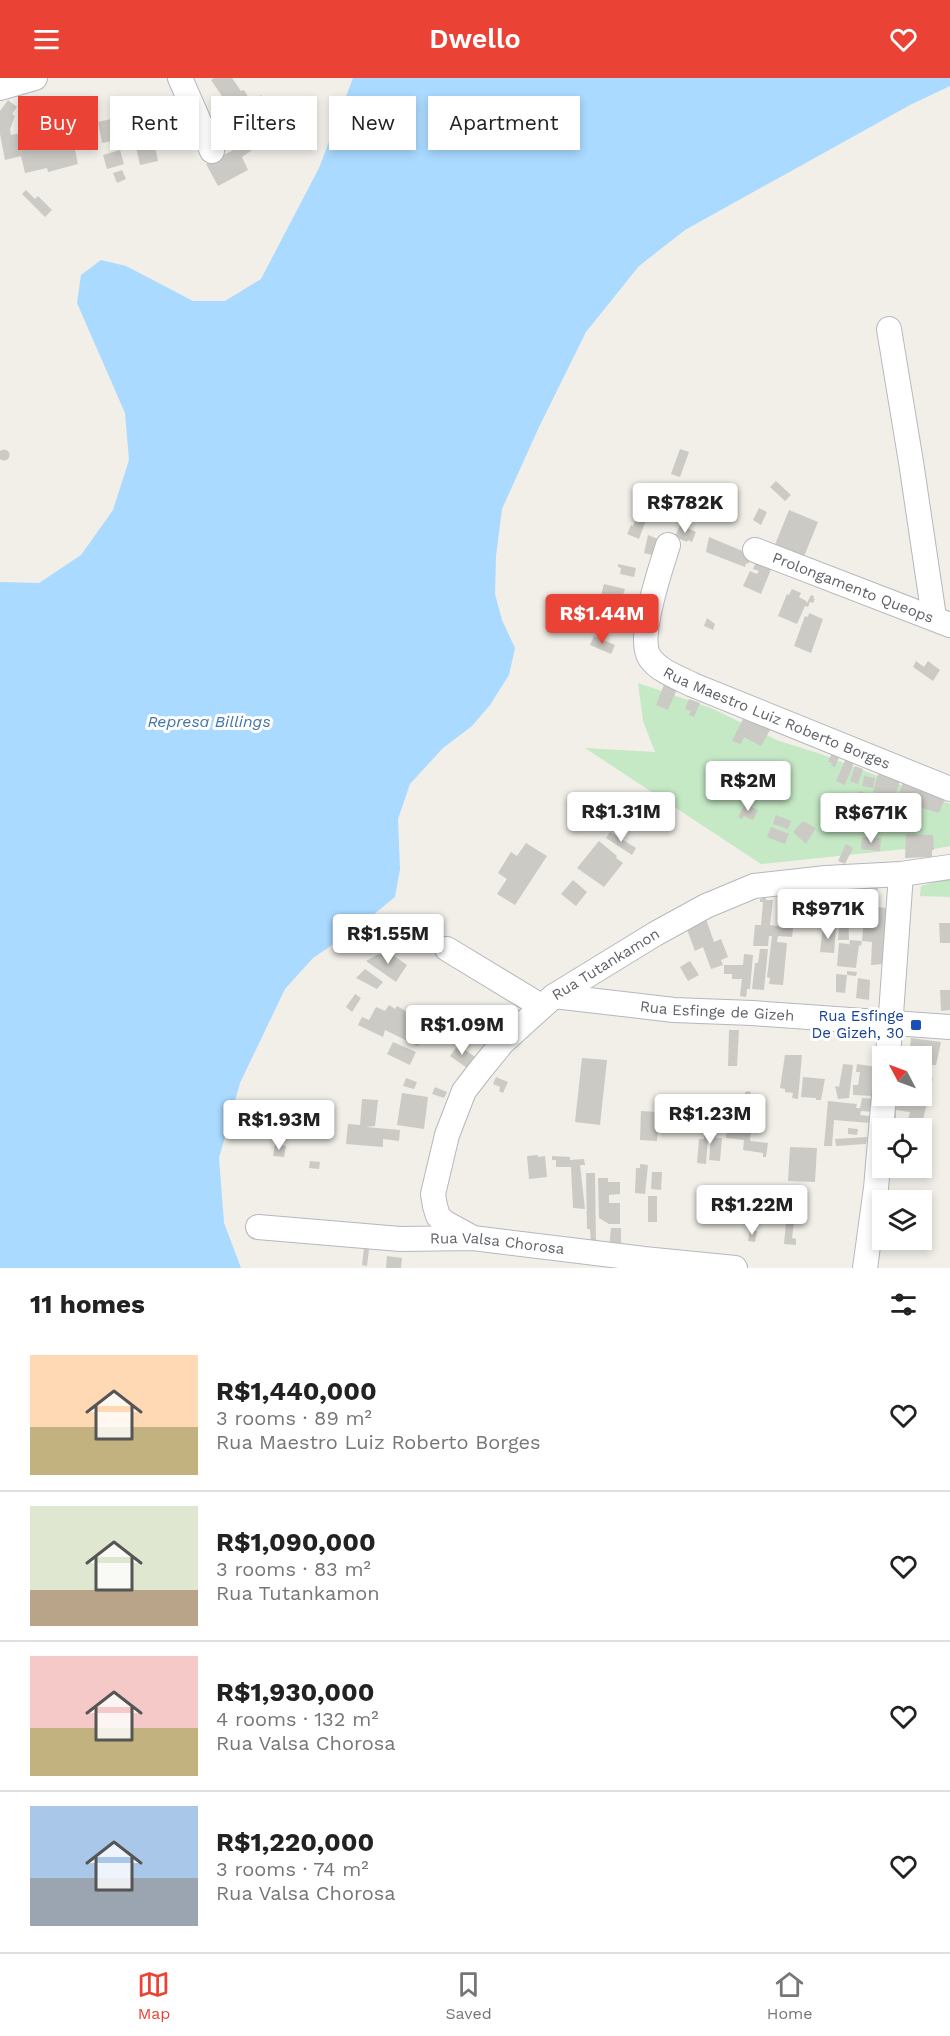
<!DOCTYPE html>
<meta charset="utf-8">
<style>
body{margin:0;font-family:"Work Sans",sans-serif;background:#f2f2f2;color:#222;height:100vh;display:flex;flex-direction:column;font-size:22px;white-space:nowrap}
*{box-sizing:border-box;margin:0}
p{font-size:20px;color:#767676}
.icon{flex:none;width:33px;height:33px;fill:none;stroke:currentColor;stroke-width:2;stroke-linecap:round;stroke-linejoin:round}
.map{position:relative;height:1190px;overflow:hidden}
.sheet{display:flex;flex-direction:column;background:#fff;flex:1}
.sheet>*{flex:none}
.hud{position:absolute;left:18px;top:18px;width:600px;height:54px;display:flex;gap:12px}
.needle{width:39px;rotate:311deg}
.tools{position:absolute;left:872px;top:968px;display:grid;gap:12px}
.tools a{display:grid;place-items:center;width:60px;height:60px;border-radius:0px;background:#fff;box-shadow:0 3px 9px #0003;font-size:30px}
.price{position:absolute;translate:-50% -51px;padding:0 14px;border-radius:6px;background:#fff;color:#222;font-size:20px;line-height:39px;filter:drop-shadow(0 2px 3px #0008)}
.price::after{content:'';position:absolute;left:50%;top:36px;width:18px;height:14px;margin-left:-9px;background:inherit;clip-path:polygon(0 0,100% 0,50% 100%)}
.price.current{background:#ea4335;color:#fff}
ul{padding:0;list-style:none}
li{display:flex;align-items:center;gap:18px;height:150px;padding:0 30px}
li+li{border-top:2px solid #e0e0e0}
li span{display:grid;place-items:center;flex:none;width:168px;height:120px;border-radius:0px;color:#555}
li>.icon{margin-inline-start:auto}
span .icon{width:72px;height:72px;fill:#fffc;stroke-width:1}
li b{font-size:26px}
h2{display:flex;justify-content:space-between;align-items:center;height:72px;padding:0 30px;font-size:26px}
.pill{padding:0 21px;border-radius:0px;background:#fff;box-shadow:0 3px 9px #0003;font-size:21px;line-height:54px}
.pill.current{background:#ea4335;color:#fff}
header{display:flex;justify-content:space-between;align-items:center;height:78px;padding:0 30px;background:#ea4335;color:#fff;font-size:27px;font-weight:600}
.tabs{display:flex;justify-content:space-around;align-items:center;height:84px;border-top:2px solid #e0e0e0;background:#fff;font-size:16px;color:#767676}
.tabs a{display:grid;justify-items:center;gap:3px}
.tabs .current{color:#ea4335}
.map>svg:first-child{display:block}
</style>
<header><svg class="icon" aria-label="menu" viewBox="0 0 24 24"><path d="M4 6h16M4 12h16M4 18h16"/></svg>Dwello<svg class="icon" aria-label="heart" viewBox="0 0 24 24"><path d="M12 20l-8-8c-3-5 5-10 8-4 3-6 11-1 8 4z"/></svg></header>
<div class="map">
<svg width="950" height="1190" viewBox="0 0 950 1190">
<rect width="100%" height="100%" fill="#f1efe8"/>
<path fill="#c5e8c5" d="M 638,605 L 711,630 L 779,663 L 818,675 L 950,726 L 950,768 L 934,771 L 905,771 L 761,786 L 585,670 L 655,674 L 643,643 Z
M 950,800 L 950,819 L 920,818 L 921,808 Z"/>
<path fill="#aadaff" d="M 353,0 L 950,0 L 950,8 L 910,27 L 685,152 L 639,188 L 586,254 L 539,349 L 502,431 L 496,478 L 495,516 L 502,542 L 515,570 L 509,597 L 490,627 L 472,648 L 443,670 L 410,706 L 398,741 L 400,791 L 395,819 L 357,850 L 313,880 L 285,911 L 240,1005 L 219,1080 L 224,1145 L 241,1190 L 0,1190 L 0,504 L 39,505 L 81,477 L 113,432 L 129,382 L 125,335 L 77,225 L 81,197 L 101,182 L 126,188 L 193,223 L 225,223 L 261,201 L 319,90 Z"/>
<path fill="#cccac5" d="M 214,0 L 232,0 L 241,13 L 244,12 L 249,20 L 251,18 L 255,22 L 261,17 L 265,22 L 259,27 L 260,29 L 230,48 L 218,30 L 226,24 L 211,2 Z
M 8,22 L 17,29 L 12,36 L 15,38 L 10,51 L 11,57 L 40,51 L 44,70 L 67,66 L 59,35 L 67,34 L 78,86 L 48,94 L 47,90 L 25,95 L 21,78 L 5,82 L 0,56 L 0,33 Z
M 284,32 L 299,50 L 287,61 L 272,42 Z
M 172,35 L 179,36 L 178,49 L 171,48 Z
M 128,37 L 131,48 L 137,47 L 137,45 L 150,42 L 158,83 L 140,87 L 135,65 L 125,67 L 122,55 L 114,57 L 115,62 L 102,65 L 98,44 Z
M 61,45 L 65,64 L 57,65 L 54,47 Z
M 251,64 L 255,70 L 242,79 L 248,92 L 218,108 L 206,86 L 247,65 L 248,66 Z
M 120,72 L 124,86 L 107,91 L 103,77 Z
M 122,92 L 126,101 L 117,105 L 113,95 Z
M 26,112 L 35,121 L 38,118 L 52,132 L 45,139 L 22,116 Z
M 680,371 L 689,374 L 680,399 L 671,396 Z
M-1.5 377a5.5 5.5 0 1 1 11 0a5.5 5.5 0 1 1-11 0Z
M 776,403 L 791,417 L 785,423 L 770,409 Z
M 759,430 L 767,434 L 761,447 L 753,442 Z
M 789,432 L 818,444 L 803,481 L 774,469 Z
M 639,433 L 648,437 L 639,461 L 627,456 L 631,447 L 633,448 Z
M 680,447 L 696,454 L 692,464 L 688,462 L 687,464 L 675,459 Z
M 648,457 L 658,461 L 652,477 L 644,475 Z
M 709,459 L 752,477 L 748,486 L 746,485 L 745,489 L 706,474 Z
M 757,482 L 772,489 L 761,516 L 743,508 L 750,493 L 757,496 L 759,493 L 753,491 Z
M 618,486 L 636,490 L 634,499 L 620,496 L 621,490 L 618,489 Z
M 604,506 L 625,511 L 623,517 L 627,518 L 626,522 L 628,522 L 625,533 L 607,529 L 608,525 L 611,526 L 612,519 L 601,517 Z
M 792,511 L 801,515 L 799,519 L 806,523 L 807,525 L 811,517 L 814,518 L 813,521 L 815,521 L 813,525 L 810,524 L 808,529 L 805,528 L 797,546 L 778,538 L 787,516 L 789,517 Z
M 809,535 L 823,541 L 811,575 L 794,568 L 805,538 L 808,539 Z
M 707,540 L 715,546 L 713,552 L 704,548 Z
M 594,558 L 615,567 L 611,576 L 590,567 Z
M 916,583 L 924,589 L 928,583 L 940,592 L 933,603 L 913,589 Z
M 665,604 L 678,609 L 668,632 L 656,627 Z
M 689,621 L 700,625 L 694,639 L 689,637 L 691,633 L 685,631 Z
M 744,639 L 770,652 L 761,668 L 744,659 L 741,666 L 732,663 Z
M 832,675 L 840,677 L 836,687 L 834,689 L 831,687 L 832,685 L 828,684 Z
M 847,678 L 855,682 L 845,707 L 836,703 Z
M 855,688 L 863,691 L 858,706 L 850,703 Z
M 878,696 L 900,702 L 895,720 L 873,714 Z
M 864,698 L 875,700 L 873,710 L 862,708 Z
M 905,699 L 947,715 L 939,735 L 916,728 L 918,723 L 899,716 Z
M 859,713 L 872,717 L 868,730 L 853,725 L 854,717 L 857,718 Z
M 895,722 L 905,724 L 903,730 L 893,727 Z
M 745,726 L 758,732 L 753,742 L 744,738 L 742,741 L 738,739 Z
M 776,737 L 791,743 L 788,751 L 773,746 Z
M 803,743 L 816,750 L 806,766 L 793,754 Z
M 771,749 L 789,756 L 785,766 L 767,759 Z
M 610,754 L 636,770 L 632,777 L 606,760 Z
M 906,756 L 933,757 L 934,772 L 932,772 L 932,779 L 905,780 Z
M 862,759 L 881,760 L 880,773 L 861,771 Z
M 599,763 L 617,778 L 616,780 L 623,785 L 604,809 L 577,790 Z
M 526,765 L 547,778 L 515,827 L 497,816 L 507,801 L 498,795 L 511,774 L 517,778 Z
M 846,766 L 853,770 L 845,786 L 838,783 Z
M 573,802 L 587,814 L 576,828 L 561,816 Z
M 854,806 L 878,808 L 876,829 L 888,830 L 883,886 L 871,887 L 872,864 L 862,863 L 861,868 L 859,867 L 856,890 L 837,888 L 839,865 L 849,866 L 849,869 L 850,862 L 862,863 L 864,841 L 852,840 L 854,820 L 852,820 L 848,836 L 849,862 L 838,862 L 842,816 L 853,817 Z
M 766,819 L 766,822 L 773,822 L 770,847 L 778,848 L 778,842 L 794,844 L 792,859 L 778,858 L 777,864 L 787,865 L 783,907 L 769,906 L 770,900 L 767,899 L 772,858 L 769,858 L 768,868 L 753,868 L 755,847 L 761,847 L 763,824 L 760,824 L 760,821 Z
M 706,841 L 714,864 L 721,861 L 728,879 L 721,882 L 723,887 L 711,891 L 703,869 L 695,873 L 686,849 Z
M 939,845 L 950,845 L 950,865 L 940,865 Z
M 823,849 L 836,850 L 834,875 L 820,874 Z
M 760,871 L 768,871 L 764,912 L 752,911 L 755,885 L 758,885 Z
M 390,875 L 407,887 L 396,904 L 366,883 L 377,877 Z
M 744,876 L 753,877 L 750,911 L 747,911 L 746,919 L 740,918 L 742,901 L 732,901 L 732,896 L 724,896 L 724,887 L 743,887 Z
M 690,883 L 699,897 L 688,903 L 680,889 Z
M 365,891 L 383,904 L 377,911 L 356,900 Z
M 847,893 L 857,894 L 856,898 L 847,897 L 845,915 L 836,914 L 836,896 L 847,897 Z
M 858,900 L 870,902 L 869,922 L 856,920 Z
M 940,912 L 950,912 L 950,932 L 941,933 Z
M 355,916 L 361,920 L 352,934 L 346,929 Z
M 389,927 L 395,931 L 397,928 L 428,946 L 418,968 L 385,952 L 383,959 L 358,947 L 362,939 L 369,942 L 376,929 L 385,933 Z
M 729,952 L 739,952 L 737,988 L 728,988 Z
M 911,960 L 941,964 L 936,987 L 931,987 L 929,1000 L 933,1000 L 931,1010 L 921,1009 L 921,978 L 909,978 Z
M 393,964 L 416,974 L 410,987 L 387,976 Z
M 458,967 L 475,979 L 467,990 L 450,978 Z
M 785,977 L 802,977 L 798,1021 L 792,1020 L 793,1015 L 785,1014 L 785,1011 L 780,1010 Z
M 582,980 L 607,982 L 600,1047 L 575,1044 Z
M 843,986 L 853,987 L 849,1020 L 838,1021 L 835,1008 L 839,1009 Z
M 857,986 L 877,989 L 876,995 L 872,995 L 874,1018 L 853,1017 L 853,1007 L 858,1007 L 860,994 L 856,994 Z
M 496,999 L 508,1004 L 503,1015 L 499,1013 L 500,1009 L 493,1006 Z
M 803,999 L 825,1001 L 821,1022 L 816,1022 L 816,1020 L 801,1019 Z
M 406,1000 L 417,1004 L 414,1011 L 403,1008 Z
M 435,1009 L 447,1014 L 444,1020 L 432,1016 Z
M 750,1013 L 752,1022 L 754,1022 L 750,1063 L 768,1065 L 766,1079 L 763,1079 L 763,1075 L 743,1072 L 744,1062 L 726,1060 L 730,1025 L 743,1025 L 739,1054 L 741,1054 L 743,1038 L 745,1039 L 745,1014 Z
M 402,1015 L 428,1019 L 424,1051 L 397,1047 Z
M 895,1017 L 918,1017 L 917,1022 L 895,1020 Z
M 862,1020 L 875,1021 L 875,1034 L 861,1033 L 860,1037 L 870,1038 L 870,1045 L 834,1042 L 832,1068 L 824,1068 L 828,1023 L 857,1026 L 856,1030 L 860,1030 Z
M 362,1021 L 378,1022 L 375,1048 L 366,1049 L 400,1052 L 399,1063 L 383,1061 L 383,1069 L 346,1066 L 348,1046 L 360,1047 Z
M 892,1021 L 927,1025 L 921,1050 L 906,1050 L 910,1034 L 896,1032 L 896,1045 L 889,1044 Z
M 641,1033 L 659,1034 L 657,1063 L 640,1062 Z
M 662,1040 L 672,1041 L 672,1044 L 676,1045 L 675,1054 L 661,1052 Z
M 707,1045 L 717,1046 L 716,1060 L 722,1060 L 720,1083 L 709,1082 L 711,1059 L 708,1059 L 706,1086 L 697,1085 L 699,1061 L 704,1061 L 704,1053 L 706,1053 Z
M 848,1050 L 858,1051 L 857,1057 L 848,1056 Z
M 867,1059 L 866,1066 L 836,1068 L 835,1061 Z
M 275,1066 L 286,1068 L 284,1079 L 273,1078 Z
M 790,1069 L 817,1070 L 815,1104 L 788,1103 Z
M 538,1077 L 538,1079 L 545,1078 L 547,1099 L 529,1101 L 527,1078 Z
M 552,1078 L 570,1079 L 570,1082 L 584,1081 L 585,1087 L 580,1087 L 585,1131 L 573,1130 L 571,1089 L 556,1089 L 556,1082 L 552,1082 Z
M 310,1083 L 320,1084 L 319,1091 L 309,1090 Z
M 640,1086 L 648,1087 L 645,1116 L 635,1115 L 636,1090 L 640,1090 Z
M 652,1094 L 662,1094 L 661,1112 L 651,1111 Z
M 586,1095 L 595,1095 L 596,1165 L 591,1165 L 590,1151 L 587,1151 Z
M 598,1100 L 608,1100 L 608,1104 L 620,1104 L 620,1116 L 609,1117 L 609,1125 L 620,1125 L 620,1146 L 609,1146 L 599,1140 Z
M 648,1118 L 657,1118 L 657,1144 L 648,1144 Z
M 786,1144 L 794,1145 L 792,1160 L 796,1161 L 796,1167 L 784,1166 Z
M 611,1150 L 621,1150 L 621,1171 L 609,1171 Z
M 750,1152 L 757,1153 L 755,1164 L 748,1163 Z
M 364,1170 L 369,1171 L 367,1188 L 362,1187 Z
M 387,1178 L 402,1180 L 401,1190 L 386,1190 Z"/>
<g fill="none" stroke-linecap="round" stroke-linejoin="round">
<defs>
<g id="minor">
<path d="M 180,0 L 212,73"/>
<path d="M 0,10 L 35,0"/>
<path d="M 889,251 L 911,384 L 934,539"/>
<path id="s1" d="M 668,467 C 661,490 636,560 650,580 C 659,593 679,600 693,607 L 950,711"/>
<path id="s2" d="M 755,472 L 950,547"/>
<path d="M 447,871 L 541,928"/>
<path id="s3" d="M 554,918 L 674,932 L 752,935 L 950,949"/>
<path d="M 888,978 L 901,796"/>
<path id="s4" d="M 258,1149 L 400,1161 L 473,1160 L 644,1181 L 735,1190"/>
<path id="s5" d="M 473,1160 L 444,1144 L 438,1138 L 435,1128 L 433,1116 L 447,1057 L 464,1013 L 481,991 L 503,964 L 554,918 L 655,856 L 706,828 L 754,808 L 826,800 L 901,796 L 950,789"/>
<path d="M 865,1190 L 876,1110 L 884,1017"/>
</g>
</defs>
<use href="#minor" stroke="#b5b8bc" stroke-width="26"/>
<use href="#minor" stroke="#fff" stroke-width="24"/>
</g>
<rect fill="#1a4fb4" stroke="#fff" stroke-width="2" x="910" y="941" width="12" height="12" rx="3"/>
<g text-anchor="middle" stroke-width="6" stroke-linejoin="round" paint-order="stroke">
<g font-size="15" fill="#5f6368" stroke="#fff">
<text dy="5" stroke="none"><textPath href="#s2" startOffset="105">Prolongamento Queops</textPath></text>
<text dy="5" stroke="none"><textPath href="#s1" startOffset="258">Rua Maestro Luiz Roberto Borges</textPath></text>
<text dy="5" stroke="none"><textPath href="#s5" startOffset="364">Rua Tutankamon</textPath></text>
<text dy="5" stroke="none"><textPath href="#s3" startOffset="164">Rua Esfinge de Gizeh</textPath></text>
<text dy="5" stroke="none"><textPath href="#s4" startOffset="240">Rua Valsa Chorosa</textPath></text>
</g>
<g font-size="15" fill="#164399" stroke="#fff" text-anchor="end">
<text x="904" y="943">Rua Esfinge<tspan x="904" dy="17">De Gizeh, 30</tspan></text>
</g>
<g font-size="16" font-style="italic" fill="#4174aa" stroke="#fff">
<text x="209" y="649">Represa Billings</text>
</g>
</g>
</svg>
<div class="tools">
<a><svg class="needle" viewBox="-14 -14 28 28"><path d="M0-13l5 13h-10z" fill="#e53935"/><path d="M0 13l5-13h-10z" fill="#767676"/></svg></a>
<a><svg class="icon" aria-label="locate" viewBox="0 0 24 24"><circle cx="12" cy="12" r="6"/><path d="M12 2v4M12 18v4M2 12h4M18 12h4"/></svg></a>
<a><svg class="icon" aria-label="layers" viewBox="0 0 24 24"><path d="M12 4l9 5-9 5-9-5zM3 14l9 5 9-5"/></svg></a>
</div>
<b class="price" style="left:685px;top:456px">R$782K</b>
<b class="price current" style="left:602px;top:567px">R$1.44M</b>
<b class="price" style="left:748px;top:734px">R$2M</b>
<b class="price" style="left:621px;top:765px">R$1.31M</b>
<b class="price" style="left:871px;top:766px">R$671K</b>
<b class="price" style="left:828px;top:862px">R$971K</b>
<b class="price" style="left:388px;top:887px">R$1.55M</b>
<b class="price" style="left:462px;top:978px">R$1.09M</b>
<b class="price" style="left:710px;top:1067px">R$1.23M</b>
<b class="price" style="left:279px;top:1073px">R$1.93M</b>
<b class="price" style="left:752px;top:1158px">R$1.22M</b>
<div class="hud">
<a class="pill current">Buy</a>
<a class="pill">Rent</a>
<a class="pill">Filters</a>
<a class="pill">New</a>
<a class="pill">Apartment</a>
</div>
</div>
<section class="sheet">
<h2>11 homes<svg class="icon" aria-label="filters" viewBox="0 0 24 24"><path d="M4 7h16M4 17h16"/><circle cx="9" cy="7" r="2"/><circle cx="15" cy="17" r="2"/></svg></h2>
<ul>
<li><span style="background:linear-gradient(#ffd9b3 60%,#c2b280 0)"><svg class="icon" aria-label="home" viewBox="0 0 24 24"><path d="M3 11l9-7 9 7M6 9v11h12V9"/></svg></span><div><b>R$1,440,000</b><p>3 rooms · 89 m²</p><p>Rua Maestro Luiz Roberto Borges</p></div><svg class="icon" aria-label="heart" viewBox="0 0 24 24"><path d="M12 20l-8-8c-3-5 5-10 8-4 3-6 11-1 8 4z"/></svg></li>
<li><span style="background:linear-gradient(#dfe7d0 70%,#b9a48a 0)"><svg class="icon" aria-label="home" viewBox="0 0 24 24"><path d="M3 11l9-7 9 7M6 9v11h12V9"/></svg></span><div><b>R$1,090,000</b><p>3 rooms · 83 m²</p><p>Rua Tutankamon</p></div><svg class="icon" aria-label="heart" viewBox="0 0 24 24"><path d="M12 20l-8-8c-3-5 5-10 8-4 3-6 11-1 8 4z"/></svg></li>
<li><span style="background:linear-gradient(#f6c9c9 60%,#c2b280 0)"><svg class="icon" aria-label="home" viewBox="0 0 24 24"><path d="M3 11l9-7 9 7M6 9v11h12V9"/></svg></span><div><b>R$1,930,000</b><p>4 rooms · 132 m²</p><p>Rua Valsa Chorosa</p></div><svg class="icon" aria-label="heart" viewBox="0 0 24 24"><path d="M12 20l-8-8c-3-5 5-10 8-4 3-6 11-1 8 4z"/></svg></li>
<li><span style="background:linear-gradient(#a9c7e8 60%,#9aa5b1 0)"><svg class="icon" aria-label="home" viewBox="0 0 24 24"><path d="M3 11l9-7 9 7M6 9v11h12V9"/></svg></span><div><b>R$1,220,000</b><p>3 rooms · 74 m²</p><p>Rua Valsa Chorosa</p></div><svg class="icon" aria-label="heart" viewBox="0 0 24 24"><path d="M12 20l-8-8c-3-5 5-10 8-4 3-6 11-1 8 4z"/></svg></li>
</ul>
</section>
<nav class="tabs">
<a class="current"><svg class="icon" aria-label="map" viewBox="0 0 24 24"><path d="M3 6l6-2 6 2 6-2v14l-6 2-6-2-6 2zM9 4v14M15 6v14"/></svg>Map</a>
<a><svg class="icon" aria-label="saved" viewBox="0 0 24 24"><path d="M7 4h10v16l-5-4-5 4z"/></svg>Saved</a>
<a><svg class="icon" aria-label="home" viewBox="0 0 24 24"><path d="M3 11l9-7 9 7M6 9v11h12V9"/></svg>Home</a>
</nav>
